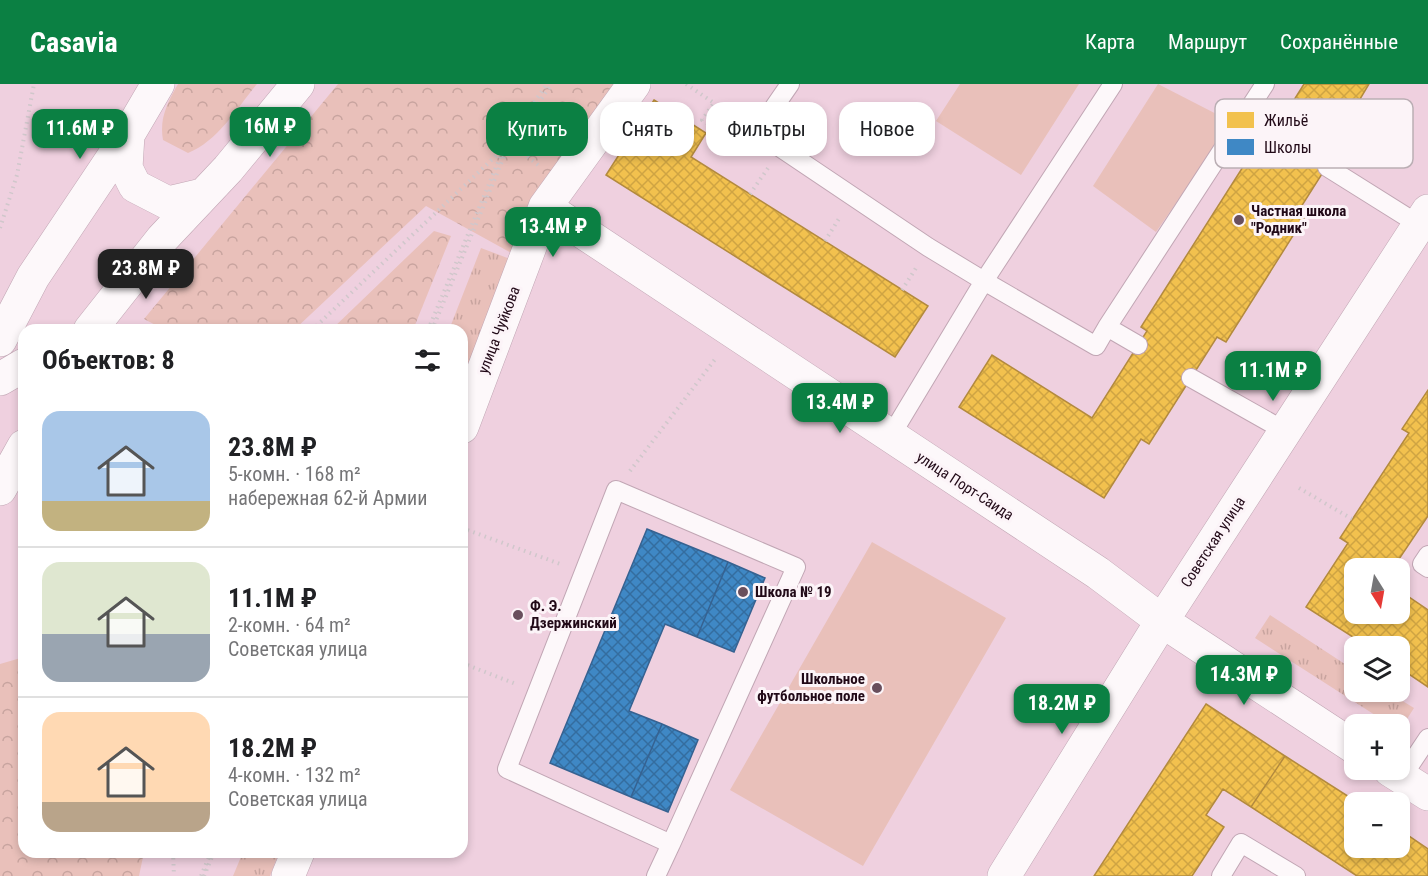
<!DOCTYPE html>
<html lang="ru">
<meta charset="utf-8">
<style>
body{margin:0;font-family:"Roboto Condensed",sans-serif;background:#f6f6f6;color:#202124;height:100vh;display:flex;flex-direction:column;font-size:22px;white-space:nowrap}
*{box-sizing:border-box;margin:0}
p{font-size:20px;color:#757577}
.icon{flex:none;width:33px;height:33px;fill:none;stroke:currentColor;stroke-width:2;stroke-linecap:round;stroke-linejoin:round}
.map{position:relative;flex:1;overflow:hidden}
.drawer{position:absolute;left:18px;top:240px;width:450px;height:534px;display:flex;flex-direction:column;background:#fff;border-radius:18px;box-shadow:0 3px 9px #0003}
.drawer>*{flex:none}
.hud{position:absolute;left:486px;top:18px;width:570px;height:54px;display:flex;gap:12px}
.needle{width:39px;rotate:169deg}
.tools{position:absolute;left:1344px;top:474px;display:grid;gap:12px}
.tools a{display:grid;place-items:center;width:66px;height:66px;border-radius:12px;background:#fff;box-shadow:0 3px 9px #0003;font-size:30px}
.price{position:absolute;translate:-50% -51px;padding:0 14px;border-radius:12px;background:#0b8043;color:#fff;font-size:20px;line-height:39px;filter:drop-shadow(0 2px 3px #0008)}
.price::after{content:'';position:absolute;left:50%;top:36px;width:18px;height:14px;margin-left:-9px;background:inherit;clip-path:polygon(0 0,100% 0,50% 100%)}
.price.selected{background:#222;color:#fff}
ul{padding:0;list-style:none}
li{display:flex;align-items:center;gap:18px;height:150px;padding:0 24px}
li+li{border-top:2px solid #e0e0e0}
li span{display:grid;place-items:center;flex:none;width:168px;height:120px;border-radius:18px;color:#555}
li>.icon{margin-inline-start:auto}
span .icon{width:72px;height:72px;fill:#fffc;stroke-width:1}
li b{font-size:26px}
h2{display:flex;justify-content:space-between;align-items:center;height:72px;padding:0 24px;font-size:26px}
.tag{padding:0 21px;border-radius:18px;background:#fff;box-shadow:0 3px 9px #0003;font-size:21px;line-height:54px}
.tag.selected{background:#0b8043;color:#fff}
header{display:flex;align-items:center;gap:36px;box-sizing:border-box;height:84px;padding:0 30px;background:#0b8043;color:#fff}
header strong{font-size:28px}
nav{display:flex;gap:33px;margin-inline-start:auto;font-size:21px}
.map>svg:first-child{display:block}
</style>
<header>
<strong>Casavia</strong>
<nav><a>Карта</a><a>Маршрут</a><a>Сохранённые</a></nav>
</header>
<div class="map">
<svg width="1428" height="792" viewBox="0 0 1428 792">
<defs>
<pattern id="grass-tufts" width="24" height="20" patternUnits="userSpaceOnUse" patternTransform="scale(1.5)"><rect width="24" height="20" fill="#e9c0ba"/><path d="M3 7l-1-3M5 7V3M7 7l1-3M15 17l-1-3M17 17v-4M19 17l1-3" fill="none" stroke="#c8a49f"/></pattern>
<pattern id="forest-crowns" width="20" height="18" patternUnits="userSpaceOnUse" patternTransform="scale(1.5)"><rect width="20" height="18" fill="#e9c0ba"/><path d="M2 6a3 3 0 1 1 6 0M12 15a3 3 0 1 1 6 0" fill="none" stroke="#c8a49f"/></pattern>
<pattern id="homes-cross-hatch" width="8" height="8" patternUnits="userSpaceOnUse" patternTransform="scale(1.5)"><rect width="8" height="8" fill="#f2c14e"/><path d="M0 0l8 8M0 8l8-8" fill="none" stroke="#cfa443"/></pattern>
<pattern id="schools-cross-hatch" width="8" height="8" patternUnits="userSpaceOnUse" patternTransform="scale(1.5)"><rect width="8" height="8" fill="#3f88c5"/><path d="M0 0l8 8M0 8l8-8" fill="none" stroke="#346d9f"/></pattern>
</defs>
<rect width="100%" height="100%" fill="#efd0df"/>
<path fill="url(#grass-tufts)" d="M 481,164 L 513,176 L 462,305 L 462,246 L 449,246 Z
M 1270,531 L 1354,586 L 1354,608 L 1388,608 L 1414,624 L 1400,646 L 1400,640 L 1389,640 L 1255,554 Z
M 243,768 L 279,768 L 270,792 L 233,792 Z"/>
<path fill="url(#forest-crowns)" d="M 178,0 L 257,0 C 237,24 218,57 188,69 L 163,56 C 159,34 168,18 178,0 Z
M 338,0 L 615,0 L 515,171 L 426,122 L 294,246 L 165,246 L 144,235 Z
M 434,147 L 451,152 L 413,246 L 331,246 Z
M 24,573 L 24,768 L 158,768 L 158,772 L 143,773 L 139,792 L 0,792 L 0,580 Z"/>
<path fill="#e9c0ba" d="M 960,0 L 1079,0 L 1021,91 L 936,37 Z
M 1158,0 L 1232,38 L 1156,148 L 1093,102 Z
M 872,458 L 1006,534 L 863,782 L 730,706 Z"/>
<path fill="url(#homes-cross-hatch)" stroke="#b38a3e" stroke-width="1.5" d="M 1304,0 L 1369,0 L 1360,15 L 1367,19 L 1299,126 L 1306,131 L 1226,258 L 1217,253 L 1149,360 L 1141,355 L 1104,414 L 959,323 L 992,271 L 1092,334 L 1147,247 L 1141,243 L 1176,188 L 1255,64 L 1262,67 Z
M 654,16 L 706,49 L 691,73 L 928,222 L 895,273 L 606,91 Z
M 1428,306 L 1428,432 L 1393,484 L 1354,484 L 1354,530 L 1400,530 L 1400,507 L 1428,526 L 1428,603 L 1400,584 L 1400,562 L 1367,562 L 1306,523 L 1348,459 L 1340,454 L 1409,349 L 1402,345 Z
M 1206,620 L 1285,672 L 1251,723 L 1223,705 L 1206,731 L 1224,743 L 1192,792 L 1094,792 Z
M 1285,672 L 1357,718 L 1354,764 L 1400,764 L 1400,746 L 1428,765 L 1428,792 L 1357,792 L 1251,723 Z"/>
<path fill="url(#schools-cross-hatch)" stroke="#366291" stroke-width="1.5" d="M 647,445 L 728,478 L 697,553 L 665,540 L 629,627 L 662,640 L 631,713 L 550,679 Z
M 728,478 L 765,494 L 734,568 L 697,553 Z
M 662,640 L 698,656 L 668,728 L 631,713 Z"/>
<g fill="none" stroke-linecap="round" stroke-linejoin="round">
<defs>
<path id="service" d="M 790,0 L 757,48 L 928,163 L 984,197 L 890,353
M 1113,0 L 984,197 L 1096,262 L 1107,243 L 1138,261
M 1245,31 L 1265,0
M 1327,83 L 1426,145
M 1107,243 L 1245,31 L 1274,47
M 1191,294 L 1285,347
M 1428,471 L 1422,480 L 1428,484
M 1402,693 L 1428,654
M 656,792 L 671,760 L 507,685 L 616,406 L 796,483 L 671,760
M 1221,792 L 1241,759 L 1296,792"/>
<path id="minor" d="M 545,123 L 1098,489 L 1162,537
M 462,343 L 545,123 L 634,0
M 288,792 L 298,768"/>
<path id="tertiary" d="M 1162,537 L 1354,663
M 1390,686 L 1428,710
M 1004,792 L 1162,537 L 1428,127"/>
<path id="secondary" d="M 128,51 L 126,84 L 135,102 L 168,119 L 202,111
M 90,246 L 162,155 L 228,85 L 298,0
M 0,256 L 33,193 L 128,51 L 158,0
M 0,295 L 24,281
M 0,405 L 24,362"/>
</defs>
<use href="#service" stroke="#c1a6b4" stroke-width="20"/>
<use href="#minor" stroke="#c1a6b4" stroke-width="34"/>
<use href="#tertiary" stroke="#c1a6b4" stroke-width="34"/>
<use href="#secondary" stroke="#c1a6b4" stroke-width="34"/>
<path stroke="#d0c7cb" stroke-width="4" stroke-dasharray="1.5 4.5" stroke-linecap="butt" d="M 686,0 L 714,19 L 702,36 L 716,45 L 730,31 L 736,35
M 538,81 L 510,58 L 552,0
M 750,110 L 768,84
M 0,144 L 17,91 L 34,0
M 825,157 L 840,133
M 902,206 L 916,184
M 312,246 L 501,67
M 428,246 L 507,57 L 547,0
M 432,246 L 510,58
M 630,387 L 716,274
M 1299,404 L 1352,435
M 462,444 L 563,481
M 462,579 L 516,600
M 173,768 L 174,792
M 201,792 L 211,768
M 204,792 L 214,768"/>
<use href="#service" stroke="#fdf8fa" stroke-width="18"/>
<use href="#minor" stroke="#fdf8fa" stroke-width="33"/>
<use href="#tertiary" stroke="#fdf8fa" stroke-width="33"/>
<use href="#secondary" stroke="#fdf8fa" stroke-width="33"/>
</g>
<g fill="#694f5d" stroke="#fcf4f8" stroke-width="2">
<circle cx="1239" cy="136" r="6"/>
<circle cx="743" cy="508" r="6"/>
<circle cx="518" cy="531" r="6"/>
<circle cx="877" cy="604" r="6"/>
</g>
<g text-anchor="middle" stroke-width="6" stroke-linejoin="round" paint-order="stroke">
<g font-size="15" font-weight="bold" fill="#210917" stroke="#fcf4f8" text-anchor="start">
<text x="1251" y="132">Частная школа<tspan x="1251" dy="17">"Родник"</tspan></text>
<text x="755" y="513">Школа № 19</text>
<text x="530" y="527">Ф. Э.<tspan x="530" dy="17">Дзержинский</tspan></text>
<text x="865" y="600" text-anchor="end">Школьное<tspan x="865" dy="17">футбольное поле</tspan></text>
</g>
<g font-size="15" fill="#210917" stroke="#fcf4f8">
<text transform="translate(499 246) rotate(-69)" y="5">улица Чуйкова</text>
<text transform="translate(965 402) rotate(33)" y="5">улица Порт-Саида</text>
<text transform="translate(1213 458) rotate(-57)" y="5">Советская улица</text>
</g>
</g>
<rect x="1215" y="15" width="198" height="69" rx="9" fill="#fcf4f8" stroke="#baaeb4" stroke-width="1.5"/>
<rect x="1227" y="28" width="27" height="16" fill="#f2c14e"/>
<rect x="1227" y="55" width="27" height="16" fill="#3f88c5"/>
<g font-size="16" fill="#210917">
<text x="1264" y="42">Жильё</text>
<text x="1264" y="69">Школы</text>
</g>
</svg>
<div class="tools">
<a><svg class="needle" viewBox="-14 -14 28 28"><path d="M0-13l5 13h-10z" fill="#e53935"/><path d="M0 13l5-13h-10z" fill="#757577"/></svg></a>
<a><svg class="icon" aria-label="layers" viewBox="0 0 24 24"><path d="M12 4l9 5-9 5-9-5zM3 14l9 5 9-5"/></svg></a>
<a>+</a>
<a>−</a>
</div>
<b class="price" style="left:270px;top:74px">16M ₽</b>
<b class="price" style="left:80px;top:76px">11.6M ₽</b>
<b class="price" style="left:553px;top:174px">13.4M ₽</b>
<b class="price selected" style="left:146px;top:216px">23.8M ₽</b>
<b class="price" style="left:1273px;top:318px">11.1M ₽</b>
<b class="price" style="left:840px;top:350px">13.4M ₽</b>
<b class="price" style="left:1244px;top:622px">14.3M ₽</b>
<b class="price" style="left:1062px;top:651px">18.2M ₽</b>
<div class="hud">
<a class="tag selected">Купить</a>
<a class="tag">Снять</a>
<a class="tag">Фильтры</a>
<a class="tag">Новое</a>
</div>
<section class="drawer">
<h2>Объектов: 8<svg class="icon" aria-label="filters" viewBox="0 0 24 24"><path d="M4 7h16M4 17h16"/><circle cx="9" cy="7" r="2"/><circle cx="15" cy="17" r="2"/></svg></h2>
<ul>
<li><span style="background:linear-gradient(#a9c7e8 75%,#c2b280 0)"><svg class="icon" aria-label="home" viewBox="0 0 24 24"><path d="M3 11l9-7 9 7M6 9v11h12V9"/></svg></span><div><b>23.8M ₽</b><p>5-комн. · 168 m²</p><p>набережная 62-й Армии</p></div></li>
<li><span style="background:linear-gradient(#dfe7d0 60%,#9aa5b1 0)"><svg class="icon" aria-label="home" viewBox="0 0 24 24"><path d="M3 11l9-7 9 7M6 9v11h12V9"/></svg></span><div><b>11.1M ₽</b><p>2-комн. · 64 m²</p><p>Советская улица</p></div></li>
<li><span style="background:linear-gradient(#ffd9b3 75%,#b9a48a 0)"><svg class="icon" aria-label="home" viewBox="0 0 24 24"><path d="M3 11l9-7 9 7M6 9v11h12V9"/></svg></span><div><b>18.2M ₽</b><p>4-комн. · 132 m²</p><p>Советская улица</p></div></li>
</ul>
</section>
</div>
